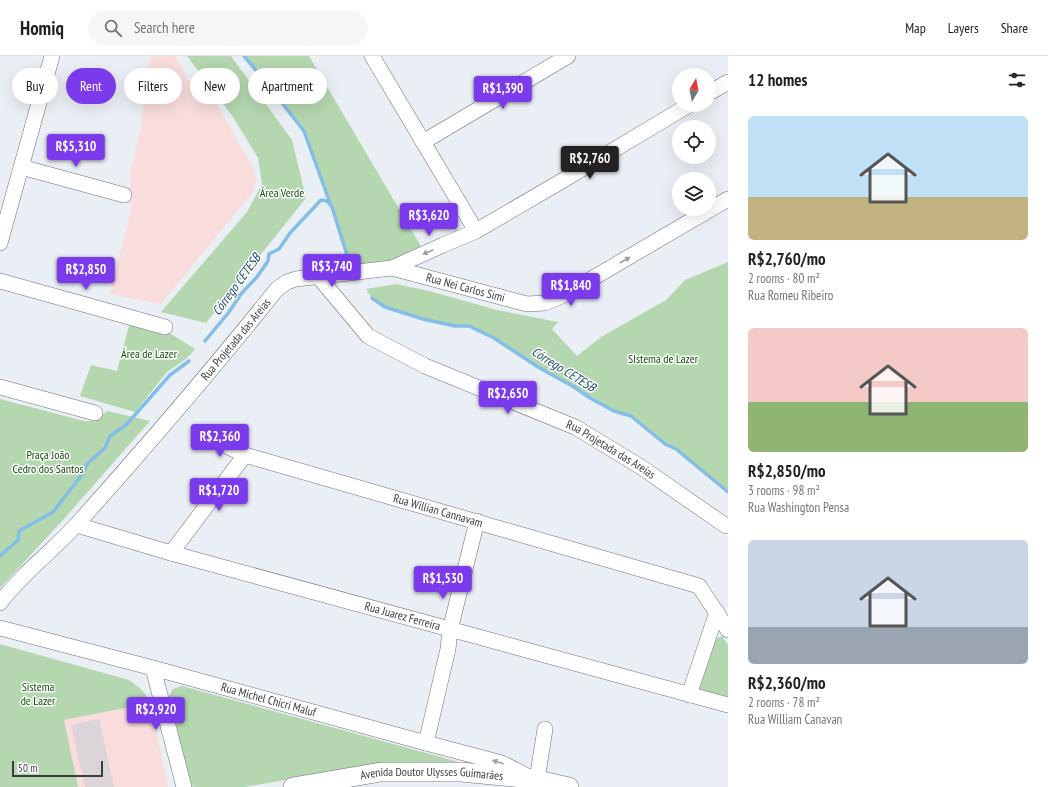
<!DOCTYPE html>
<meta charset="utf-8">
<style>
body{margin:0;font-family:"PT Sans Narrow",sans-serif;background:#f6f6f6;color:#202124;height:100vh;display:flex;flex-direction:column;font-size:15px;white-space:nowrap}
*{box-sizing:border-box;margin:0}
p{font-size:13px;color:#757577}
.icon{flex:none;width:22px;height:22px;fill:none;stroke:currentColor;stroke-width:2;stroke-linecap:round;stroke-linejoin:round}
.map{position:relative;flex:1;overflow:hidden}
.drawer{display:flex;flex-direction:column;background:#fff;width:320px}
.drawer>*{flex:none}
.guide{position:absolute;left:12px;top:12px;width:380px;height:36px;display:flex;gap:8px}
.needle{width:26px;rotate:10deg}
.buttons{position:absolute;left:672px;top:12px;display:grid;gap:8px}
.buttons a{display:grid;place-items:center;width:44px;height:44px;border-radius:50%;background:#fff;box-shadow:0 4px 16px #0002;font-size:20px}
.scale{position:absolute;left:12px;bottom:10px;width:91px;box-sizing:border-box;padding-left:4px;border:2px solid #3a3c3f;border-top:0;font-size:11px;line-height:14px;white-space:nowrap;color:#3a3c3f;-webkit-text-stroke:3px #fff;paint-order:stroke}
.price{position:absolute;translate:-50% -34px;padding:0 9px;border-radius:4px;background:#7c3aed;color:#fff;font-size:13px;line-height:26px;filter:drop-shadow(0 1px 2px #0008)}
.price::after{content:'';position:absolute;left:50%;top:24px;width:12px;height:9px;margin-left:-6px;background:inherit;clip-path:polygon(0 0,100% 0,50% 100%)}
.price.on{background:#222;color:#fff}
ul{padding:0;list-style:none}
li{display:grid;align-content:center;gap:8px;height:212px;padding:0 20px}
li span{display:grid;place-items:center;height:124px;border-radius:6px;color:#555}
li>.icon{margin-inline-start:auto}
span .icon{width:72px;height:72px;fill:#fffc;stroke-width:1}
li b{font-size:17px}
h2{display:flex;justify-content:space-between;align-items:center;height:48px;padding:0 20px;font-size:17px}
.tag{padding:0 14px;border-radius:18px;background:#fff;box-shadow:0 4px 16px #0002;font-size:14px;line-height:36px}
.tag.on{background:#7c3aed;color:#fff}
header{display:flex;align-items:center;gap:24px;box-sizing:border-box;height:56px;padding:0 20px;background:#fff;border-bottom:1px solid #e0e0e0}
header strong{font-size:19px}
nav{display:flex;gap:22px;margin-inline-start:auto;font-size:14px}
.search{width:280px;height:36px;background:#f6f6f6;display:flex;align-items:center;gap:10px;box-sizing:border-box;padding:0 14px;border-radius:22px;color:#757577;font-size:15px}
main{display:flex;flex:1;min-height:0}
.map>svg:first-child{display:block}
</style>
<header>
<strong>Homiq</strong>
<div class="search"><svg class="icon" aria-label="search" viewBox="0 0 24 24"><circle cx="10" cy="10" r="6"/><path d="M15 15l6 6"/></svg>Search here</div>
<nav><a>Map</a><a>Layers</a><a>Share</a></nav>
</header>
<main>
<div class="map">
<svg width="728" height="731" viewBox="0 0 728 731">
<rect width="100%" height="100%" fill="#eaeff5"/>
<path fill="#f8dddc" d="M 153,0 L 175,0 L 177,2 L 188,24 L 215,45 L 252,110 L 257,124 L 252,137 L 161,248 L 110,238 L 131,155 L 131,149 L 128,147 L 130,139 L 130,117 L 141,72 L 147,16 L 151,1 Z
M 150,647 L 168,731 L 78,731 L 64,664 Z"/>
<path fill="#b4d7af" d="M 187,0 L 231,0 L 292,84 L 306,142 L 206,267 L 161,256 L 247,156 L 262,128 L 258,102 L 233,61 Z
M 244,0 L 309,0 L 422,192 L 406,202 L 354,212 L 347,199 L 332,151 L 304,75 L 260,19 Z
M 728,206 L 728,435 L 676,393 L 665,388 L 631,360 L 614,355 L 590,342 L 574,331 L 538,311 L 494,282 L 469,270 L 455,270 L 423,263 L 385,251 L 372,242 L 366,233 L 396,228 L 429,235 L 497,254 L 558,266 L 552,273 L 577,300 L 601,281 L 666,244 L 685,224 Z
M 130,266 L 168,276 L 195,293 L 186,303 L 167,316 L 135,356 L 80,340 L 91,309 L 117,315 Z
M 0,343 L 84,365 L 92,365 L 108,355 L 150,365 L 63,464 L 0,532 Z
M 722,580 L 728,589 L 728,642 L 703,636 L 697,631 L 715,583 Z
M 0,588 L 129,624 C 139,631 146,636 150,647 L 64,664 L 78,731 L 0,731 Z
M 182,630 L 459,706 L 457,708 L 359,711 L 245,731 L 193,731 L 190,726 L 169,640 L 173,633 Z"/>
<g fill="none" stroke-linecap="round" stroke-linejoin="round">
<path stroke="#83bee8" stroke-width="3.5" d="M 244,0 L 260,19 L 304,75 L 330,147
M 372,242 L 385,251 L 423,263 L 455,270 L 469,270 L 494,282 L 538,311 L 574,331 L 590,342 L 614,355 L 631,360 L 665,388 L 676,393 L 728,436
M 205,285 L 229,256 L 241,238 L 257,221 L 268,205 L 269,198 L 279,193 L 290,177 L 321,144 L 327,145 L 332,151 L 347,199
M 0,500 L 18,484 L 19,475 L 53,456 L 81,420 L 88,407 L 105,392 L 110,380 L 126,369 L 170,319 L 189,305"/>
</g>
<path fill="#dbd4d9" d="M 99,663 L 114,731 L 85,731 L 71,669 Z"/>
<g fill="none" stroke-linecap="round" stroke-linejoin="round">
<defs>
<g id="minor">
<path d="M 372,0 L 476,175"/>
<path d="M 709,37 L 728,26"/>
<path d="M 423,86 L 568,0"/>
<path d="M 21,111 L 124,139"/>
<path d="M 0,187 L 52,0"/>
<path id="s1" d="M 392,212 L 527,248 L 545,247 L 564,239 L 728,143"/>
<path id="s2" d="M 317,219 L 368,280 L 425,310 L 575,371 L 641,411 L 726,470"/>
<path d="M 0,225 L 165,271"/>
<path d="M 0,331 L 95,357"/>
<path id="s3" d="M 208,381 L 245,399 L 699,530 L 728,574"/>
<path id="s4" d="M 77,469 L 171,497 L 728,649"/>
<path d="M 171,497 L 245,399"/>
<path id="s5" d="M 0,547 C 22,517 53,495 78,467 C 146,391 213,313 277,233 L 287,226 L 296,223 L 392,212 L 443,189 L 476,175 L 555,129 L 689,49"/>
<path id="s6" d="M 0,572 L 153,612 L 426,687 L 502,707 L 529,721"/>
<path d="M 153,612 L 184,731"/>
<path d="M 689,639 L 717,556"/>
<path d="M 426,687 L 448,593 L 450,574 L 477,465"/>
<path d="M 537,724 L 545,673"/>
</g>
<g id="major">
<path id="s7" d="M 293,731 L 381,716 L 461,716 L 533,723 L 569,731"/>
</g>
</defs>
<use href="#minor" stroke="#6c7076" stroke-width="16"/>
<use href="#major" stroke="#6c7076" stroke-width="20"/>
<use href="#minor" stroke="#fff" stroke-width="15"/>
<use href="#major" stroke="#fff" stroke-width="19"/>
</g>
<defs><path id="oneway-solid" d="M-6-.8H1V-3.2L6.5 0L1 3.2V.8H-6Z"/></defs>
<g fill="#9c9e9f">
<use href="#oneway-solid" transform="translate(428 196) rotate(157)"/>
<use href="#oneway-solid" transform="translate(625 204) rotate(-30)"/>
<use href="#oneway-solid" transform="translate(498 706) rotate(-163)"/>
</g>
<g text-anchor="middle" stroke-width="3" stroke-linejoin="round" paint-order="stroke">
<g font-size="12" fill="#0f4d06" stroke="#fff">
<text x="282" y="141">Área Verde</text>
<text x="149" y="302">Área de Lazer</text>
<text x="663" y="307">SIstema de Lazer</text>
<text x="48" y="403">Praça João<tspan x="48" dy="14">Cedro dos Santos</tspan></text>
<text x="38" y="635">Sistema<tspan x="38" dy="14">de Lazer</tspan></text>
</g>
<g font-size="12" fill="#3a3c3f" stroke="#fff">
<text dy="4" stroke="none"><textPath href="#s1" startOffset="76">Rua Nei Carlos Simi</textPath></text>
<text dy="4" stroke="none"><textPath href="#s5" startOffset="354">Rua Projetada das Areias</textPath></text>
<text dy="4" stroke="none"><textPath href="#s2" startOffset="348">Rua Projetada das Areias</textPath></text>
<text dy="4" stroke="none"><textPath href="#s3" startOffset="242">Rua Willian Cannavam</textPath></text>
<text dy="4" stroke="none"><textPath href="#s4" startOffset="338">Rua Juarez Ferreira</textPath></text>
<text dy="4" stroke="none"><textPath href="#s6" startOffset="278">Rua Michel Chicri Maluf</textPath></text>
<text dy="4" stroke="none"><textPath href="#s7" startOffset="140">Avenida Doutor Ulysses Guimarães</textPath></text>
</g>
<g font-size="13" font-style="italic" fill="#194764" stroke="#fff">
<text transform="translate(236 228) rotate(-54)" y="5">Córrego CETESB</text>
<text transform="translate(564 313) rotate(32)" y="5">Córrego CETESB</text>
</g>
</g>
</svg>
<div class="buttons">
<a><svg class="needle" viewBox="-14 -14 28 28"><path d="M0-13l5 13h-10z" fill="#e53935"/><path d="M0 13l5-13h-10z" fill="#757577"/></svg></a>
<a><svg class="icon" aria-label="locate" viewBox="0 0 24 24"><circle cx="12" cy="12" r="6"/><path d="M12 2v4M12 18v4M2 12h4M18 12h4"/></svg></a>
<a><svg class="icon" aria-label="layers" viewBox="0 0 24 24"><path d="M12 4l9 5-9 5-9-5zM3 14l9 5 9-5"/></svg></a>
</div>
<div class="scale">50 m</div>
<b class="price" style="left:503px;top:54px">R$1,390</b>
<b class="price" style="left:76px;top:112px">R$5,310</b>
<b class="price on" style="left:590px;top:124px">R$2,760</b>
<b class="price" style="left:429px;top:181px">R$3,620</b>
<b class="price" style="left:332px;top:232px">R$3,740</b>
<b class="price" style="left:86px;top:235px">R$2,850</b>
<b class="price" style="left:571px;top:251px">R$1,840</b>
<b class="price" style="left:508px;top:359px">R$2,650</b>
<b class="price" style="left:220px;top:402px">R$2,360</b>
<b class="price" style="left:219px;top:456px">R$1,720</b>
<b class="price" style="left:443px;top:544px">R$1,530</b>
<b class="price" style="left:156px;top:675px">R$2,920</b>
<div class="guide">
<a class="tag">Buy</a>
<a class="tag on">Rent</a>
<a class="tag">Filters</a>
<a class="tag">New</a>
<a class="tag">Apartment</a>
</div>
</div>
<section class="drawer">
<h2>12 homes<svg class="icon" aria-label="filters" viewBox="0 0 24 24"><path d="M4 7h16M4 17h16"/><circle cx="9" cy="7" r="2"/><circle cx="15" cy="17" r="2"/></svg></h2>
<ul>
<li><span style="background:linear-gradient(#bfe0f5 65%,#c2b280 0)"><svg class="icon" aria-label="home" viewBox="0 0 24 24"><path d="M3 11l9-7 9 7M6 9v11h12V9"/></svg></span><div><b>R$2,760/mo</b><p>2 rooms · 80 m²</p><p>Rua Romeu Ribeiro</p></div></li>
<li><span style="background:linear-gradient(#f6c9c9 60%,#8fb573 0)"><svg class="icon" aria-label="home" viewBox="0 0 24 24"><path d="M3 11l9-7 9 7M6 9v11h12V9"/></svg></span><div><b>R$2,850/mo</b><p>3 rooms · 98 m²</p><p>Rua Washington Pensa</p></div></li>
<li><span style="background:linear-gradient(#c9d6e8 70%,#9aa5b1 0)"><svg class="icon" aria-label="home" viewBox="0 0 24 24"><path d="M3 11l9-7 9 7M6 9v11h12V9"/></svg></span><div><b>R$2,360/mo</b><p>2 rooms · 78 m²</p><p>Rua William Canavan</p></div></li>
</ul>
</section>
</main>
